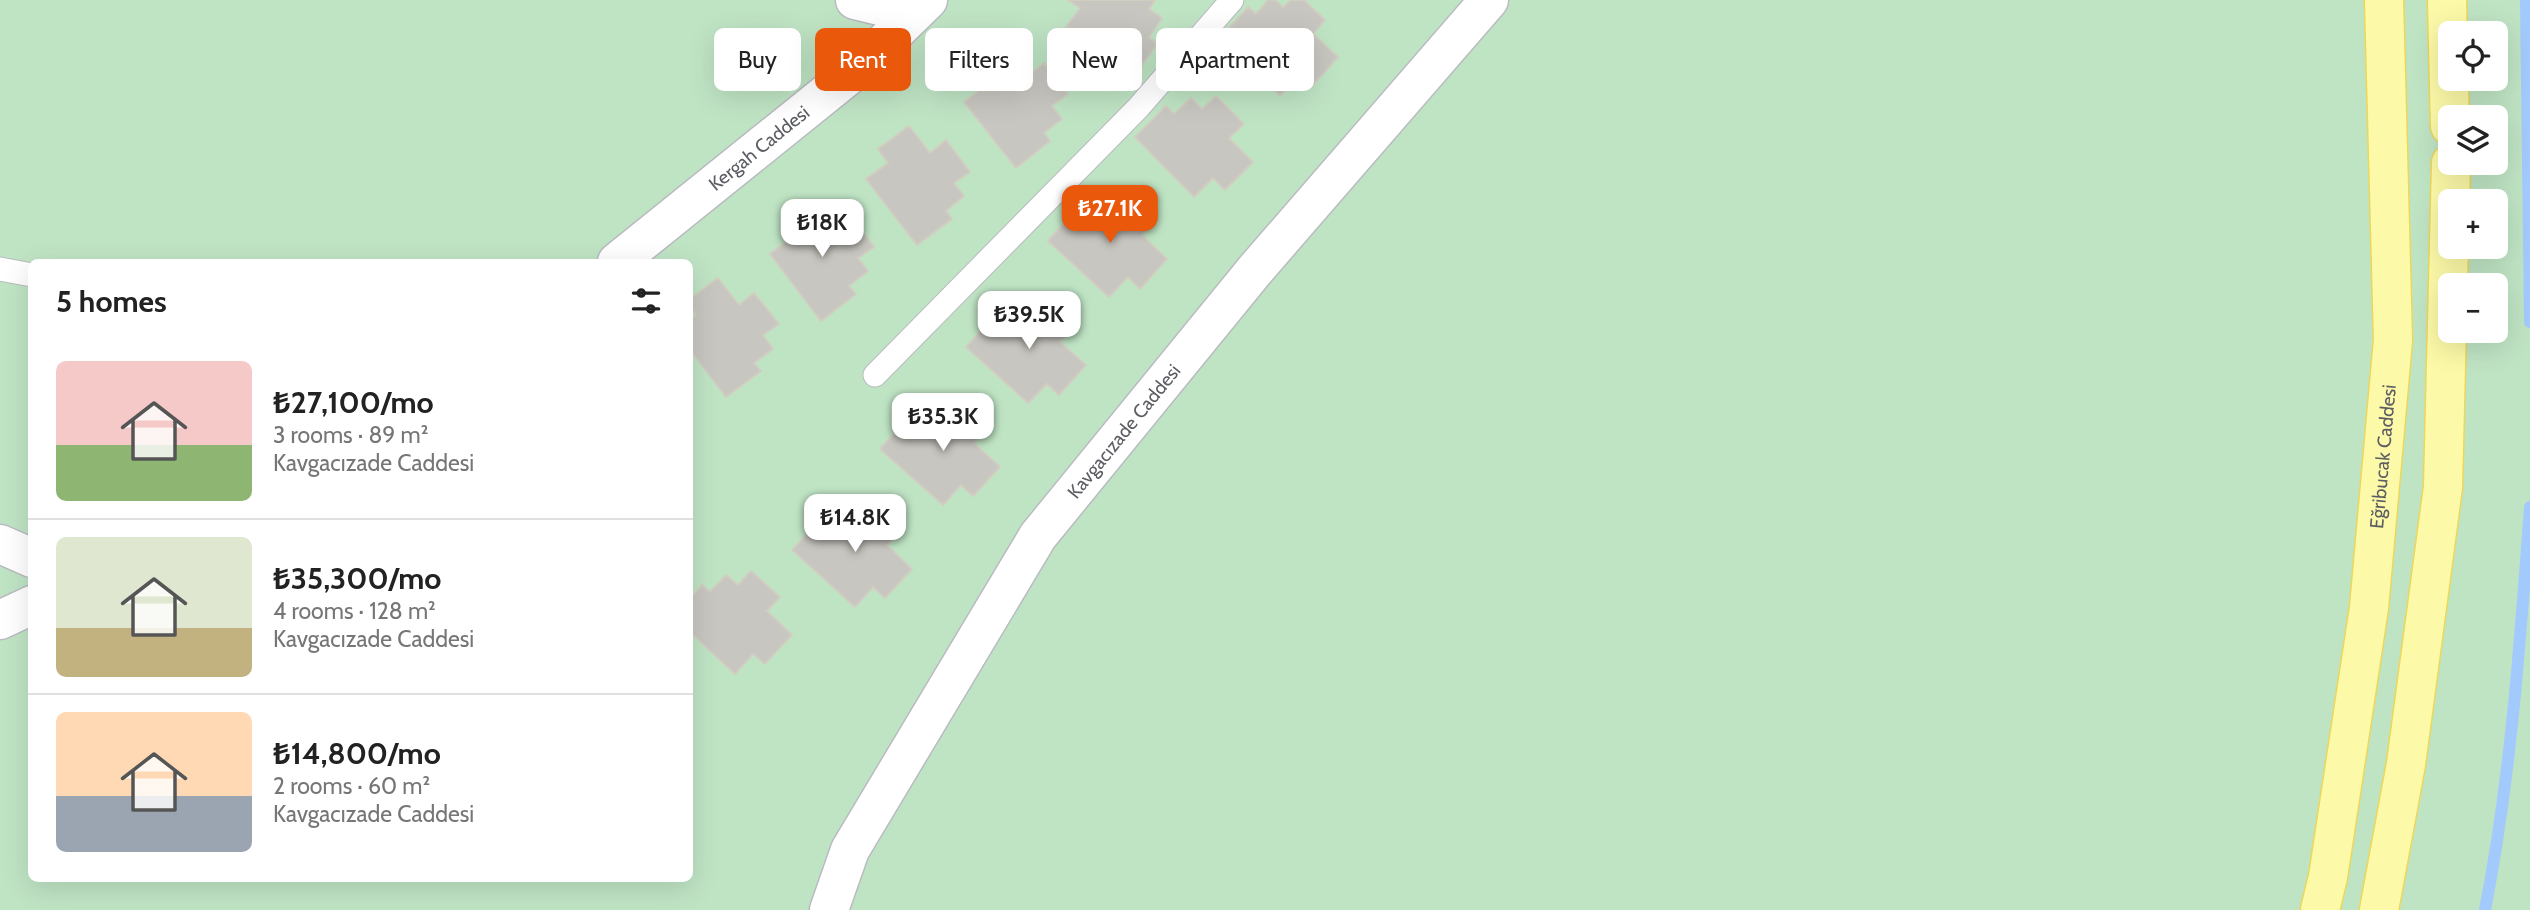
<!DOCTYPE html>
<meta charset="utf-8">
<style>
body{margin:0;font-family:Cabin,sans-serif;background:#f6f6f6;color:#222;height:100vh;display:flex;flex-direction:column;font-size:26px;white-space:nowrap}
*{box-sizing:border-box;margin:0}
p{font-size:23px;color:#767676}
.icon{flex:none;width:38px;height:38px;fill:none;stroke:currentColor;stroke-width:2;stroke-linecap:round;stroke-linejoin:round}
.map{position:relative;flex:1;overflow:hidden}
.drawer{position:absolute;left:28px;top:259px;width:665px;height:623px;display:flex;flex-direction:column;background:#fff;border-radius:10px;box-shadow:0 7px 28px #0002}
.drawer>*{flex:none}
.hud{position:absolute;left:714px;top:28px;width:665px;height:63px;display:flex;gap:14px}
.controls{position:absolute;left:2438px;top:21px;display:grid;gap:14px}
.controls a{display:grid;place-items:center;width:70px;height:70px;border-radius:10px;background:#fff;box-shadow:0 7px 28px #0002;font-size:35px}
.price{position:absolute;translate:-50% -60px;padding:0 16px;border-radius:14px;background:#fff;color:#222;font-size:23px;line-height:46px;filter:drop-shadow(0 2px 4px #0008)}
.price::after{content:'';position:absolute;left:50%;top:42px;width:21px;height:16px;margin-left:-10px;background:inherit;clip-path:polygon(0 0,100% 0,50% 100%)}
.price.active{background:#ea580c;color:#fff}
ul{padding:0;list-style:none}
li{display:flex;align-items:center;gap:21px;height:175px;padding:0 28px}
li+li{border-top:2px solid #e0e0e0}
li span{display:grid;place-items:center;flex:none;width:196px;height:140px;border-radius:10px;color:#555}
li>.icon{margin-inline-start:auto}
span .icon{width:84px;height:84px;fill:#fffc;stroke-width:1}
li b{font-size:30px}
h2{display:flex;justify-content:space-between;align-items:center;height:84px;padding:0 28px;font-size:30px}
.tag{padding:0 24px;border-radius:10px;background:#fff;box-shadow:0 7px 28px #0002;font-size:24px;line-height:63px}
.tag.active{background:#ea580c;color:#fff}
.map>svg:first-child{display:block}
</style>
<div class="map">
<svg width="2530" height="910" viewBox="0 0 2530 910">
<rect width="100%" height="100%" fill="#edece2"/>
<path fill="#bfe4c4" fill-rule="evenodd" d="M 0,0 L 2530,0 L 2530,910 L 0,910 ZM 2450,33 L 2496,33 L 2496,79 L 2450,79 ZM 2450,117 L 2496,117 L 2496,163 L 2450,163 ZM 2450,201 L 2496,201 L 2496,247 L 2450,247 ZM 32,262 L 690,262 L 690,878 L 32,878 ZM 2450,285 L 2496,285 L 2496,331 L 2450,331 Z"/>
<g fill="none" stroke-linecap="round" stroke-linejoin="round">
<path stroke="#a3cafc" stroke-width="12" d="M 2526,0 L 2530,322
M 2485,910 C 2511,777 2520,643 2530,507"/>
</g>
<path fill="#c8c6c0" stroke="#d1cec1" stroke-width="2" d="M 1068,0 L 1155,0 L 1149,9 L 1162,18 L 1149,37 L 1157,44 L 1132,79 L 1064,30 L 1080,8 Z
M 1268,0 L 1275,0 L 1283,7 L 1291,0 L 1304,0 L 1325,20 L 1313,34 L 1338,57 L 1311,87 L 1299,76 L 1280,96 L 1219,39 L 1248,7 L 1256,14 Z
M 1008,48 L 1029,75 L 1044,63 L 1068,94 L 1052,106 L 1062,119 L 1044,133 L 1050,141 L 1016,168 L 964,102 L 986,85 L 976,72 Z
M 1216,96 L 1244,124 L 1229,138 L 1253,162 L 1225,190 L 1213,178 L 1194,197 L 1135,137 L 1166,106 L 1174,114 L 1191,98 L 1202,109 Z
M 909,126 L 930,153 L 946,140 L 970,172 L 954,183 L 964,196 L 946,211 L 952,219 L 917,245 L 866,179 L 888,163 L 878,149 Z
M 1126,195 L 1155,221 L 1142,235 L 1167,259 L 1140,289 L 1128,277 L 1109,297 L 1048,241 L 1077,208 L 1085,215 L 1101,198 L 1113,209 Z
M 813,201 L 834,228 L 850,215 L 874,247 L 858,258 L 868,271 L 849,286 L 856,294 L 821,321 L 770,254 L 791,238 L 781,225 Z
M 718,278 L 739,305 L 754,293 L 779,324 L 763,335 L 773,349 L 754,363 L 761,371 L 726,397 L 690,350 L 690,320 L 696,315 L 690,306 L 690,299 Z
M 1045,301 L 1073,327 L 1060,342 L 1086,365 L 1059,395 L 1047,384 L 1028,403 L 966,347 L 996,315 L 1003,322 L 1019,305 L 1031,316 Z
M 959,403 L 988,429 L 974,443 L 1000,467 L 973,496 L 961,485 L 943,505 L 880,449 L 910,416 L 917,423 L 934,406 L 945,417 Z
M 871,504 L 900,531 L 887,545 L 912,569 L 885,598 L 873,587 L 855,607 L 792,550 L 822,518 L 830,525 L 846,508 L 858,519 Z
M 751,571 L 780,597 L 767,611 L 792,635 L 765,664 L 753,654 L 735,674 L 690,632 L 690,599 L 702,585 L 710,592 L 726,575 L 738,585 Z"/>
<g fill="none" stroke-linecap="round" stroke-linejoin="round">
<defs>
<path id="service" d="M 0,269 L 32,275
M 875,375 L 1138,108 L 1232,0"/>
<path id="minor" d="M 855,0 L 913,14
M 0,544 L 32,558"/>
<g id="tertiary">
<path id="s1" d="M 617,262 L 858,68 L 928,0"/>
<path d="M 0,620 L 32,605"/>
<path id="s2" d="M 829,910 L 850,850 L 1038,536 L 1255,270 L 1489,0"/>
</g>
<g id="primary">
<path d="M 2447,0 L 2450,126"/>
<path id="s3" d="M 2320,910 L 2328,877 L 2369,608 L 2393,340 L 2384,0"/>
<path d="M 2379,910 L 2406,764 L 2443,487 L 2451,163"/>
</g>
</defs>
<use href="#service" stroke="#babbc1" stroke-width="25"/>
<use href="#minor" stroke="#babbc1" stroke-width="41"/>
<use href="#tertiary" stroke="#babbc1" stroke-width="41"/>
<use href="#primary" stroke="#ecd75c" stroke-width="41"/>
<use href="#service" stroke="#fff" stroke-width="23"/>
<use href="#minor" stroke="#fff" stroke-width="38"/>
<use href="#tertiary" stroke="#fff" stroke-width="38"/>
<use href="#primary" stroke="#fcf9a8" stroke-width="38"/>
</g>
<g text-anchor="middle" stroke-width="7" stroke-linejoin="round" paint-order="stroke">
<g font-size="19" fill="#5b5d63" stroke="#fff">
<text dy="7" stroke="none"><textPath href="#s1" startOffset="182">Kergah Caddesi</textPath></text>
<text dy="7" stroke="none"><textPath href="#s2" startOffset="565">Kavgacızade Caddesi</textPath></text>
<text dy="7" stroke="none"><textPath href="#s3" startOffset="458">Eğribucak Caddesi</textPath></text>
</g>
</g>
</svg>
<div class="controls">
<a><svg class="icon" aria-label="locate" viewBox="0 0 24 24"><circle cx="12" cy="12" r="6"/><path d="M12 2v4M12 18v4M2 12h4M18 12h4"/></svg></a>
<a><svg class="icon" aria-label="layers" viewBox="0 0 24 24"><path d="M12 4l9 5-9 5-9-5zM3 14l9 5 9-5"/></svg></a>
<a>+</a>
<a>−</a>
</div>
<b class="price active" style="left:1110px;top:245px">₺27.1K</b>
<b class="price" style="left:822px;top:259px">₺18K</b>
<b class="price" style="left:1029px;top:351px">₺39.5K</b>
<b class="price" style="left:943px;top:453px">₺35.3K</b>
<b class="price" style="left:855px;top:554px">₺14.8K</b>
<div class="hud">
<a class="tag">Buy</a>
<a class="tag active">Rent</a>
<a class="tag">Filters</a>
<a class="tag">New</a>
<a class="tag">Apartment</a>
</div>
<section class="drawer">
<h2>5 homes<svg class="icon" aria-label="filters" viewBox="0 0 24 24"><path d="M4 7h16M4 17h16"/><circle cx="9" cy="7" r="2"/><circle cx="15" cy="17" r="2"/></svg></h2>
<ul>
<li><span style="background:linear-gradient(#f6c9c9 60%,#8fb573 0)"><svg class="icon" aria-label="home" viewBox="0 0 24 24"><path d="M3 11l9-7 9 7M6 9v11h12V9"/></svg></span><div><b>₺27,100/mo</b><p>3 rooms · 89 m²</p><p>Kavgacızade Caddesi</p></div></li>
<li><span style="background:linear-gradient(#dfe7d0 65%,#c2b280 0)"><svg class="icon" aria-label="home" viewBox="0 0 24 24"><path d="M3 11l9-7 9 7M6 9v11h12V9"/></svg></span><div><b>₺35,300/mo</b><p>4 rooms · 128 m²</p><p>Kavgacızade Caddesi</p></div></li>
<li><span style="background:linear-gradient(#ffd9b3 60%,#9aa5b1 0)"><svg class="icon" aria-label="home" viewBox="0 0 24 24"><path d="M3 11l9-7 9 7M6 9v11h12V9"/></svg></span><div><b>₺14,800/mo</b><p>2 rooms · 60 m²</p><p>Kavgacızade Caddesi</p></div></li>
</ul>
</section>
</div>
